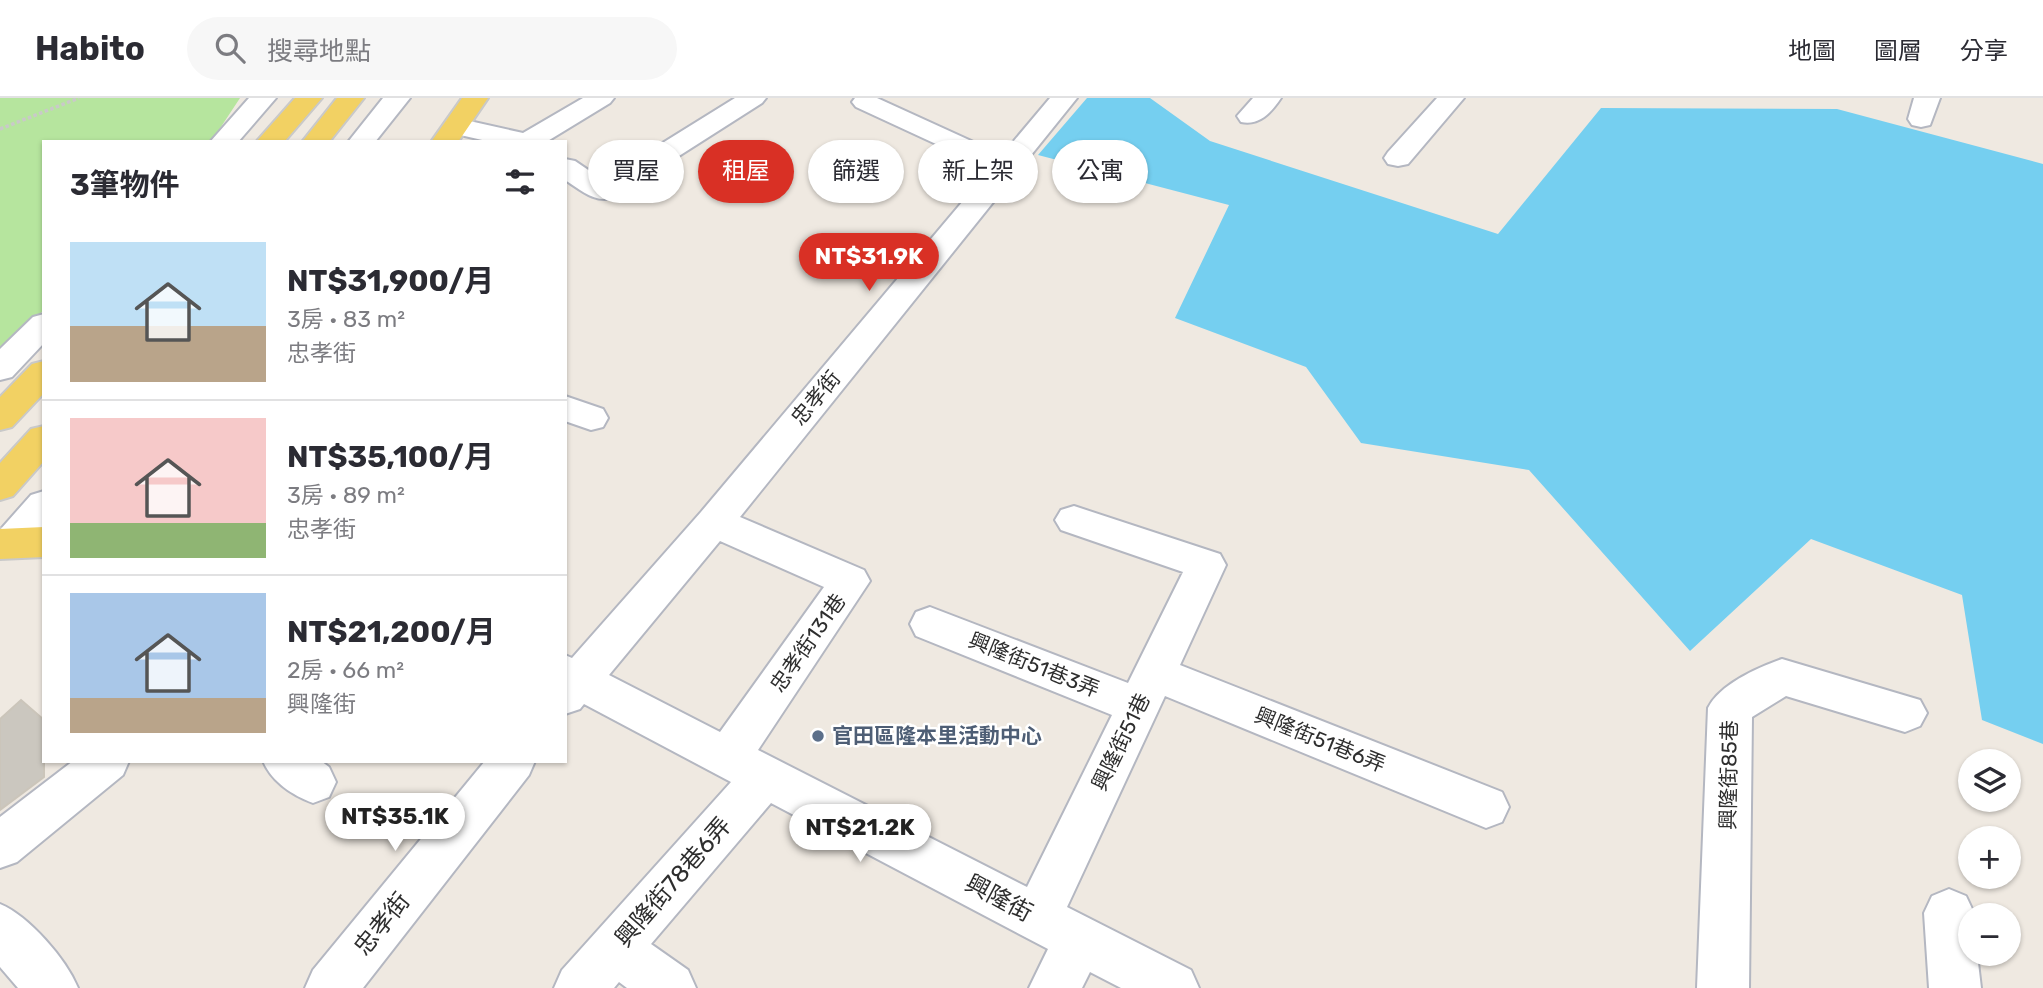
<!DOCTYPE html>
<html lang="zh-TW">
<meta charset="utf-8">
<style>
body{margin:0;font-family:Rubik,"Noto Sans TC",sans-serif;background:#f7f7f7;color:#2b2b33;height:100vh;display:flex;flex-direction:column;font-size:26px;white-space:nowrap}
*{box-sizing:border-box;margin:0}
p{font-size:23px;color:#7c7c81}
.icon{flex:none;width:38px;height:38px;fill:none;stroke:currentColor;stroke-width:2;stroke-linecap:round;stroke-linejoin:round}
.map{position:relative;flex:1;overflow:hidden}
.details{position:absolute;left:42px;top:42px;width:525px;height:623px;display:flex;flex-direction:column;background:#fff;border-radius:0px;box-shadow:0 2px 5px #0004}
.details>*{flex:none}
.hud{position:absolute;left:588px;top:42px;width:665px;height:63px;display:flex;gap:14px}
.fabs{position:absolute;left:1958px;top:651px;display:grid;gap:14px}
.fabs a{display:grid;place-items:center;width:63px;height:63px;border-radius:50%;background:#fff;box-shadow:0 2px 5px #0004;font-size:35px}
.price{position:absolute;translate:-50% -60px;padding:0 16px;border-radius:24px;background:#fff;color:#222;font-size:23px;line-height:46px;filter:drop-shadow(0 2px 4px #0008)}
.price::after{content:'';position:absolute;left:50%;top:42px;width:21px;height:16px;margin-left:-10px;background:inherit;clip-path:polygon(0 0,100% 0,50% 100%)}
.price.current{background:#d93025;color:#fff}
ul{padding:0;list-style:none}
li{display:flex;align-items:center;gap:21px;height:175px;padding:0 28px}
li+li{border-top:2px solid #e1e1e2}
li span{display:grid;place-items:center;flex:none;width:196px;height:140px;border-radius:0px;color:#555}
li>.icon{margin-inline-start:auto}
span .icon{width:84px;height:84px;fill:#fffc;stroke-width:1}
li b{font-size:30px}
h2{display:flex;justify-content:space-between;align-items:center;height:84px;padding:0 28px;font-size:30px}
.tag{padding:0 24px;border-radius:32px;background:#fff;box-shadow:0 2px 5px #0004;font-size:24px;line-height:63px}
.tag.current{background:#d93025;color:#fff}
header{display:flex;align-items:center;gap:42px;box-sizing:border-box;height:98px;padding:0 35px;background:#fff;border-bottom:2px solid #e1e1e2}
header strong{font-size:33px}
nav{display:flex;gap:38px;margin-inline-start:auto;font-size:24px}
.search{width:490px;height:63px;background:#f7f7f7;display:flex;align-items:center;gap:18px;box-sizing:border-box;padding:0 24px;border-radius:38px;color:#7c7c81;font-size:26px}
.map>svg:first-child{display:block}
</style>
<header>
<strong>Habito</strong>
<div class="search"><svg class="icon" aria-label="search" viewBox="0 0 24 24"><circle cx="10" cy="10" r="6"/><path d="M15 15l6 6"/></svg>搜尋地點</div>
<nav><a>地圖</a><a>圖層</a><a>分享</a></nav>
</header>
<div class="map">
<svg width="2043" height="890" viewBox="0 0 2043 890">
<rect width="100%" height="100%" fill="#efe9e1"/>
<path fill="#b6e59e" d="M 0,0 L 240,0 L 211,44 L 44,44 L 44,212 L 0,251 Z"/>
<path fill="#75cff0" d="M 1087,0 L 1150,0 L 1210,43 L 1498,136 L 1601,10 L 1837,11 L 2043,66 L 2043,646 L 1982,622 L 1962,497 L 1811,441 L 1690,553 L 1529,372 L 1361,345 L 1306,269 L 1175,220 L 1229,107 L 1038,57 Z"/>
<path fill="#cbc7bf" stroke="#cbc5ba" stroke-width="2" d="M 21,602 L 44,622 L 44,679 L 0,712 L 0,621 Z"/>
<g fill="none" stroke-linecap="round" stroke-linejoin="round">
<defs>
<path id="minor" d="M 249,0 L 276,0 L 238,44 L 210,44 Z
M 383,0 L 410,0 L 375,44 L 348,44 Z
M 583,0 L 614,0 L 610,5 L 546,44 L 491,44 L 447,34 L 443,28 L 447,22 L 456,20 L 523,35 Z
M 735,0 L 766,0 L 762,5 L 613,100 C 594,105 581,92 565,82 L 565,61 L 575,63 L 603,82 Z
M 855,0 L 877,0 L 1002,57 L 1050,0 L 1077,0 L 740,419 L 864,472 L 870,483 L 758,652 L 1027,789 L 1112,617 L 916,538 L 910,526 L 916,514 L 930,509 L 1128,585 L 1183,474 L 1061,432 L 1055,422 L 1061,412 L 1074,408 L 1220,456 L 1226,467 L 1180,567 L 1502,694 L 1509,709 L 1502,724 L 1486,730 L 1165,598 L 1067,809 L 1191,872 L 1199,890 L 1121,890 L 1090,874 L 1082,890 L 1029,890 L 1048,851 L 771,705 L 651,846 L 688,872 L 696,890 L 627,890 L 619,884 L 614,890 L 554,890 L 562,872 L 731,684 L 584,606 L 580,611 L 565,616 L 565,557 L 572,560 L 701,414 L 990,71 L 856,9 L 852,4 ZM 720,443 L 824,489 L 720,634 L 609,577 Z
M 1253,0 L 1281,0 C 1271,15 1259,28 1241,24 L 1237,18 Z
M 1437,0 L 1464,0 L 1408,66 L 1398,68 L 1388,66 L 1384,60 L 1388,54 Z
M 1914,0 L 1940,0 L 1930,27 L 1921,29 L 1912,27 L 1908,21 Z
M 44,216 L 44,245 L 12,279 L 0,282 L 0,251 L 33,219 Z
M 565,298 L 603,311 L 608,320 L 603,329 L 591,332 L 565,323 Z
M 44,393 L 44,433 C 31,448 22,465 0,458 L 0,432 L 31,397 Z
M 1782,561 L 1920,602 L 1927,615 L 1920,628 L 1905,634 L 1786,598 L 1752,619 L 1749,890 L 1697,890 L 1708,610 C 1720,586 1757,570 1782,561 Z
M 73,663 L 129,663 L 123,677 L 17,764 L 0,770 L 0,719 Z
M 263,663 L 321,663 L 329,669 L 336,684 L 329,699 L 313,705 C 292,697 272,684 263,663 Z
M 485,663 L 535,663 L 529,677 L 363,890 L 305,890 L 313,872 Z
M 1949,791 L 1966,798 L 1974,815 L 1970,817 L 1970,856 L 1977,856 L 1981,890 L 1929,890 L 1924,815 L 1932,798 Z
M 0,806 C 29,818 66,861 78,890 L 18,890 L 0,869 Z"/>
<path id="major" d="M 295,0 L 322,0 L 284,44 L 256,44 Z
M 337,0 L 364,0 L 329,44 L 302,44 Z
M 462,0 L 488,0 L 458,44 L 431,44 Z
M 44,263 L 44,295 L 12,329 L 0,332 L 0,299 L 32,266 Z
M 44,328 L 44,363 L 13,398 L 0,402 L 0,365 L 31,331 Z
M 44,429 L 44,459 L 0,461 L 0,431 Z"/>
</defs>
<use href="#minor" stroke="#b4b7c1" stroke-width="4"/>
<use href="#major" stroke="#c9c9c9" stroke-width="4"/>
<path stroke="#c9c9c9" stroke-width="3.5" stroke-dasharray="3.5 2.5" stroke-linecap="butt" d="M 0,31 L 79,0"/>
<use href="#minor" fill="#fff" fill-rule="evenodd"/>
<use href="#major" fill="#f2d163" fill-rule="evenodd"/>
</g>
<circle fill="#5c6f8a" stroke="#fff" stroke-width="2.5" cx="818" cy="638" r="7"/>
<g text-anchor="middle" stroke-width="5" stroke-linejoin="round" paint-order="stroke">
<g font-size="21" fill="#2e2e2e" stroke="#fff">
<text transform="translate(816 300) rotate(-50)" y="7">忠孝街</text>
<text transform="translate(808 545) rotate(-55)" y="7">忠孝街131巷</text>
<text transform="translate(1034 567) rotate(22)" y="7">興隆街51巷3弄</text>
<text transform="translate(1320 642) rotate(22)" y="7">興隆街51巷6弄</text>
<text transform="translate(1121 644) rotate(-64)" y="7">興隆街51巷</text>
<text transform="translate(1729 677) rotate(-89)" y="7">興隆街85巷</text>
</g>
<g font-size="21" font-weight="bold" fill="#4e5e75" stroke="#fff" text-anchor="start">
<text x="832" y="645">官田區隆本里活動中心</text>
</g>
<g font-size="24" fill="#2e2e2e" stroke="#fff">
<text transform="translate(673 784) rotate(-49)" y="8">興隆街78巷6弄</text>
<text transform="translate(999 800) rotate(28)" y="8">興隆街</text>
<text transform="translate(382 826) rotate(-51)" y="8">忠孝街</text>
</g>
</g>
</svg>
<div class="fabs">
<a><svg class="icon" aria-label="layers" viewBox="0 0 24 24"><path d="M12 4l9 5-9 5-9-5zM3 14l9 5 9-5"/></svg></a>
<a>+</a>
<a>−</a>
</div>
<b class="price current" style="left:869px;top:195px">NT$31.9K</b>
<b class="price" style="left:395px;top:755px">NT$35.1K</b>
<b class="price" style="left:860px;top:766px">NT$21.2K</b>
<div class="hud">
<a class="tag">買屋</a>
<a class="tag current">租屋</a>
<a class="tag">篩選</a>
<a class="tag">新上架</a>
<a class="tag">公寓</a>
</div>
<section class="details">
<h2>3筆物件<svg class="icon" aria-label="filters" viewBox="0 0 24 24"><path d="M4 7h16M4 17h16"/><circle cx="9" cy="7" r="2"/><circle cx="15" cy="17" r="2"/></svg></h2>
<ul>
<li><span style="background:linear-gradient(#bfe0f5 60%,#b9a48a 0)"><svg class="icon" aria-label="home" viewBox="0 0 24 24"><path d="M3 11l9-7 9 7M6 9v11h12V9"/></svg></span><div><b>NT$31,900/月</b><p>3房 · 83 m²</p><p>忠孝街</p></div></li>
<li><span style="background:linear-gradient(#f6c9c9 75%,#8fb573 0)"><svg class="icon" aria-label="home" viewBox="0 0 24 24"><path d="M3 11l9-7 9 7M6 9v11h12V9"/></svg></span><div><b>NT$35,100/月</b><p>3房 · 89 m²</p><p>忠孝街</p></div></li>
<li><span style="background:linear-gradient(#a9c7e8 75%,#b9a48a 0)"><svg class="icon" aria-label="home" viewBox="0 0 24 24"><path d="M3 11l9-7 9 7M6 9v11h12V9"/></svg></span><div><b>NT$21,200/月</b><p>2房 · 66 m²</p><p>興隆街</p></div></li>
</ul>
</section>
</div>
